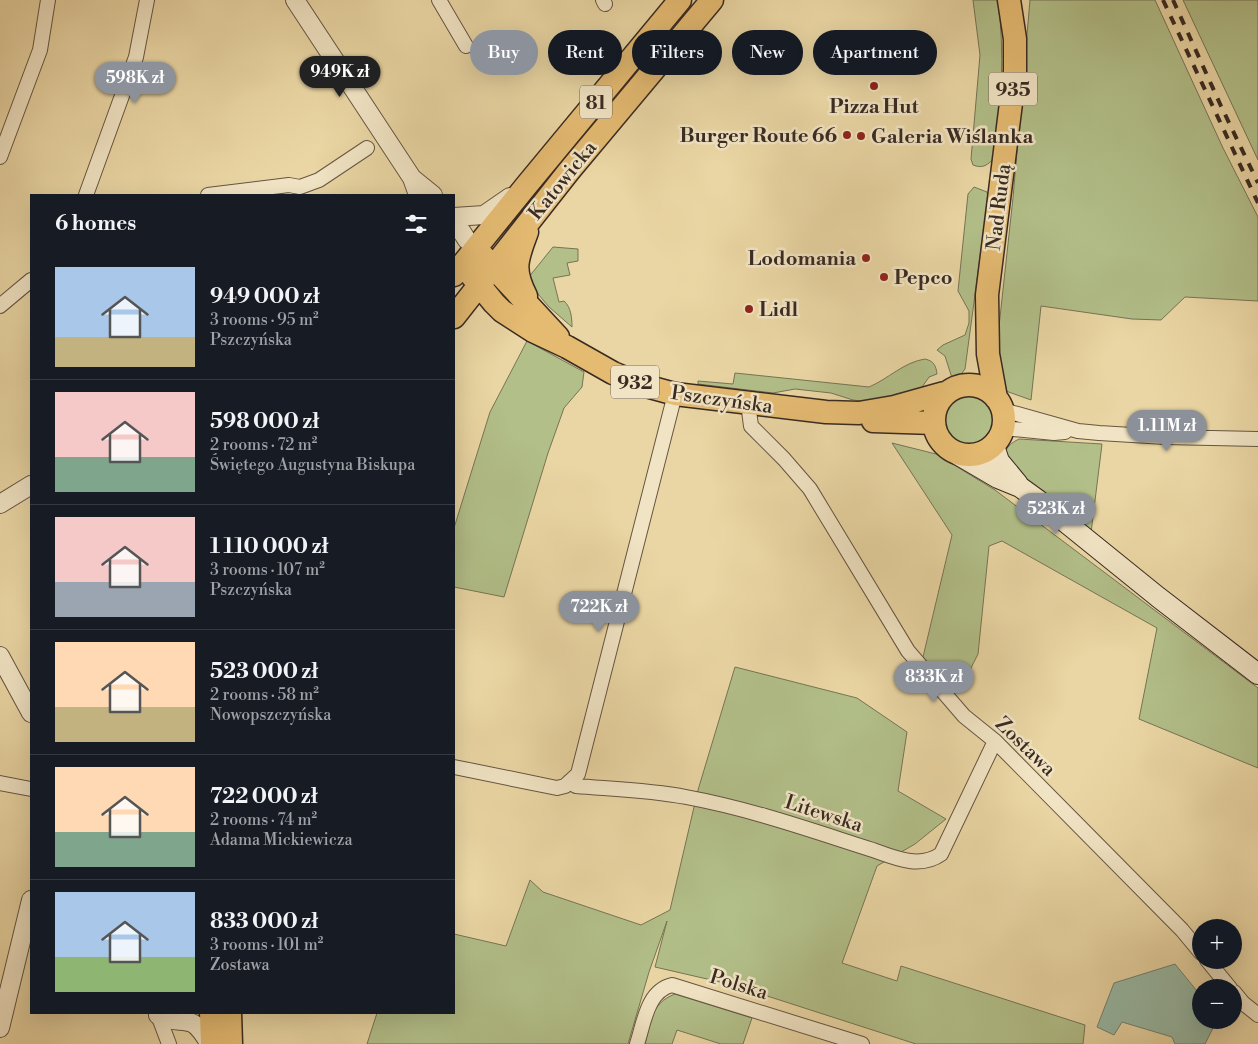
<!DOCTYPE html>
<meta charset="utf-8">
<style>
body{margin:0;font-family:"Libre Bodoni",serif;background:#242831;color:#f1f3f6;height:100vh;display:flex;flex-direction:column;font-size:19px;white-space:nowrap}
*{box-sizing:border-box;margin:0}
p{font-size:16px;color:#9ea1a6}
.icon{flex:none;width:28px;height:28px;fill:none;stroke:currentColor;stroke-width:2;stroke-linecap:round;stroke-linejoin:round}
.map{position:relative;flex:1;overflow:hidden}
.details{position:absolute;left:30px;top:194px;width:425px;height:820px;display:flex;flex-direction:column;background:#171b24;border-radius:0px;box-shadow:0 5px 20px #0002}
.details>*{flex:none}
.guide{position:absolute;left:470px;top:30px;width:475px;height:45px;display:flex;gap:10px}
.controls{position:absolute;left:1192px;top:919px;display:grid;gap:10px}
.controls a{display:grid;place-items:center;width:50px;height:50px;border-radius:50%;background:#171b24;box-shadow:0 5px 20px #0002;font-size:25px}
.price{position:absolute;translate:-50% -42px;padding:0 11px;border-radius:18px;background:#8c9099;color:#fff;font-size:16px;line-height:32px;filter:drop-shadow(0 1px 2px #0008)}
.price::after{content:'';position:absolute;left:50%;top:30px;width:15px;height:11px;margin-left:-8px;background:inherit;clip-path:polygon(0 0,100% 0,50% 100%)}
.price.selected{background:#222;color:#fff}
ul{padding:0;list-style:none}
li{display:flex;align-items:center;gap:15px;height:125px;padding:0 25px}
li+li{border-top:1px solid #363941}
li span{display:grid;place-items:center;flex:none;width:140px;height:100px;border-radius:0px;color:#555}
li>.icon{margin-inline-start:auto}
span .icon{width:60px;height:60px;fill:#fffc;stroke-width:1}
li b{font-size:21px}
h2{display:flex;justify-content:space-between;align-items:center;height:60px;padding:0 25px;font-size:21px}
.tag{padding:0 18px;border-radius:22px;background:#171b24;box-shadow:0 5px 20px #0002;font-size:18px;line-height:45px}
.tag.selected{background:#8c9099;color:#fff}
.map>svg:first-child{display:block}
</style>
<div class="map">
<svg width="1258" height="1044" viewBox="0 0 1258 1044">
<rect width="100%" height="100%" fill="#ead6a4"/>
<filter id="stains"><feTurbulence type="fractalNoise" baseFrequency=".004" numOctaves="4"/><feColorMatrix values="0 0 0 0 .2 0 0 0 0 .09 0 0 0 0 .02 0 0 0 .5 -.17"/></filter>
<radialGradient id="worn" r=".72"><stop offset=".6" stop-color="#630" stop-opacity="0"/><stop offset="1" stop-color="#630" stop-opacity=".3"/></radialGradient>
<path fill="#b2bf89" stroke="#767456" d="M 973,0 L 998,0 C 1005,54 1001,104 995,157 C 988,165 983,169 973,165 L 971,159 L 980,55 Z
M 1030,0 L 1155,0 L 1223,148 L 1258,217 L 1258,301 L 1185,297 L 1161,320 L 1132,319 L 1041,306 L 1031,400 L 1003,390 L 997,345 L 1013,198 Z
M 1183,0 L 1258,0 L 1258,160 Z
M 974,187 L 987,192 L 988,198 L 965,369 L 957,380 L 952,378 L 945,356 L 937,350 L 943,345 L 965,335 L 969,323 L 969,311 L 958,291 L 968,194 Z
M 553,247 L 578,249 L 578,261 L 567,263 L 570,275 L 553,278 L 559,302 L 564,301 C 571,307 572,318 572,327 L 549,307 L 528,282 L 528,278 Z
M 527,341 L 584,372 L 582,387 L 564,408 L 548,453 L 504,597 L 454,587 L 454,528 L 490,412 Z
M 925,359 C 934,361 936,366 937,374 L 929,377 L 918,393 L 870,402 L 853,400 L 831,393 L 795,389 L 773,393 L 698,384 L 698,381 L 733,384 L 735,373 L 869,387 C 888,379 904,362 925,359 Z
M942 420a27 27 0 1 1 54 0a27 27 0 1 1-54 0Z
M 1019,439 L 1102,444 L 1091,533 C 1076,521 1012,473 1007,460 C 1002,449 1011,443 1019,439 Z
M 892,443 L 936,454 L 995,490 L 1258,688 L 1258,768 L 1139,719 L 1157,628 L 1002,541 L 989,546 L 978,654 L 959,692 L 928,665 L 923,657 L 952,535 Z
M 735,667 L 857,698 L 907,732 L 898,791 L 946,819 L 915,844 L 877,866 L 842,963 L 897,981 L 901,966 L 1085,1025 L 1083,1044 L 916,1044 L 733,985 L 655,967 L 667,921 L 649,972 L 628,1044 L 367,1044 L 377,1013 L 454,1012 L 454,934 L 506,946 L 530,880 L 543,892 L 641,925 L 670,910 L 698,790 Z
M 675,994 L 752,1018 L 743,1044 L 721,1044 L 677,1030 L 672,1044 L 645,1044 C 651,1022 651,1003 675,994 Z"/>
<path fill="#98b9a5" stroke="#728071" d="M 1175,964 L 1201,996 L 1201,1020 L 1217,1020 L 1205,1044 L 1175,1044 L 1172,1037 L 1122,1022 L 1114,1035 L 1097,1027 L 1114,983 Z"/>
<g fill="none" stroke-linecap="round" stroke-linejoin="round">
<defs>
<path id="minor" d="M 439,0 L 466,46
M 603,0 L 605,4
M 0,157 L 40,50 L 48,0
M 86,195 L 136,57 L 147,0
M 208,195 L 289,185 L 300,187 L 319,180 L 367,148
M 0,306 L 31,280
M 748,403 L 751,426 L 784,459 L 810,489 L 908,651 L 964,716 L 995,741 L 1182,930 L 1201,953
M 1003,410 L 1078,431 L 1099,433 L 1165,437 L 1258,439
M 1003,428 L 1054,433 L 1065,432
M 454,767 L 557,788 L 565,786 L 578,774 L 675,394
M 569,782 L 576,786 C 613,789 650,790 686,797 C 751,809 810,830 873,850 C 895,858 920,869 941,854 L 995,741
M 0,783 L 31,789
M 1207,960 L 1230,988
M 1234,992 L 1243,1003 L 1258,1015
M 158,1015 L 169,1044
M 637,1044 C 644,1023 647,991 672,985 L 862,1044"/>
<path id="tertiary" d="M 295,0 L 412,178 L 418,195
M 412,178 L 433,195
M 454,217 L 484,215 L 510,197
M 454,220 L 467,240 L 476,248
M 0,504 L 31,485
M 0,656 L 31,713
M 158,1012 L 158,1015 C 173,1024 184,1018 194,1024 C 201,1029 205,1037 210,1044
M 0,1028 L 31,900"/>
<path id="secondary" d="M 994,446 L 999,461 L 1018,484
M 957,454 L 998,478 L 1020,487 L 1038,500 L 1158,597 L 1258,674"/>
<path id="primary" d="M 483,256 L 558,337
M 463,265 L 494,303 L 502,311 L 533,331 L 567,347 L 613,373 L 642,385 L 675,394 L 826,412 L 859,413 L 894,407 L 944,393
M 454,275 L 526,186 L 680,0
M 526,296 C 512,269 517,259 527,232
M 454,317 L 569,171 L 712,0
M934 420a35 35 0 1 1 70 0a35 35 0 1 1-70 0Z
M 996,398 L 988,354 L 987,295 L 1015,71 L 1015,39 L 1009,0
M 873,421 L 934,423
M 211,1012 L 212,1044
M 230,1012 L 231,1044"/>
</defs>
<use href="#minor" stroke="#655542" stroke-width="16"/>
<use href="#tertiary" stroke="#655542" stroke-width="20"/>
<use href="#secondary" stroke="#392a22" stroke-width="22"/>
<use href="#primary" stroke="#392a22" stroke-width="25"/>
<use href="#minor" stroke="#f1e4c4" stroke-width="14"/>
<use href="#tertiary" stroke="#f1e4c4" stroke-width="18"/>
<use href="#secondary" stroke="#f1e4c4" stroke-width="20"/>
<use href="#primary" stroke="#e5bb72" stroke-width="22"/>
<path stroke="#392a22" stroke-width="4" stroke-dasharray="9 9" stroke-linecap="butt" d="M 1163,0 L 1258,203
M 1173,0 L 1221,106 L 1258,183"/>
</g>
<g fill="#8f2418" stroke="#f1e4c4" stroke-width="2">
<circle cx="874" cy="86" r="5"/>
<circle cx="847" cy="135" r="5"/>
<circle cx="861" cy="136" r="5"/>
<circle cx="866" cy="258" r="5"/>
<circle cx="884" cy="277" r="5"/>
<circle cx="749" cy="309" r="5"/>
</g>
<g text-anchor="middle" stroke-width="5" stroke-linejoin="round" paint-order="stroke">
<g fill="#f1e4c4" stroke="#706253" stroke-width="1">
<rect x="989" y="72.5" width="48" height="33" rx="4"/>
<rect x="580" y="85.5" width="32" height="33" rx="4"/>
<rect x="611" y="365.5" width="48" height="33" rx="4"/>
</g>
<g font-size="19" font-weight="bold" fill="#392a22">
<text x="1013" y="96">935</text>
<text x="596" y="109">81</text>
<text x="635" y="389">932</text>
</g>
<g font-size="20" font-weight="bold" fill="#392a22" stroke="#f1e4c4" text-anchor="start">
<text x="874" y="113" text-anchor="middle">Pizza Hut</text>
<text x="837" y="142" text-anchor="end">Burger Route 66</text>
<text x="871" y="143">Galeria Wiślanka</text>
<text x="856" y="265" text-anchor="end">Lodomania</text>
<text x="894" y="284">Pepco</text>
<text x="759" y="316">Lidl</text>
</g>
<g font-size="20" fill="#392a22" stroke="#f1e4c4">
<text transform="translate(562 180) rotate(-51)" y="7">Katowicka</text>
<text transform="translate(998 207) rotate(-83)" y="7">Nad Rudą</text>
<text transform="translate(722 399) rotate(8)" y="7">Pszczyńska</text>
<text transform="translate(1026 746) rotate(44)" y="7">Zostawa</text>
<text transform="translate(824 813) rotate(18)" y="7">Litewska</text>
<text transform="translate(739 984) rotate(17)" y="7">Polska</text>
</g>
</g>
<rect width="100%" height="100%" filter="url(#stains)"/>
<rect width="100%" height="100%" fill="url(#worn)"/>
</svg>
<div class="controls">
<a>+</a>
<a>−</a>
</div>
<b class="price selected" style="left:340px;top:98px">949K zł</b>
<b class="price" style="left:135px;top:104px">598K zł</b>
<b class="price" style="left:1167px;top:452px">1.11M zł</b>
<b class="price" style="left:1056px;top:535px">523K zł</b>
<b class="price" style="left:599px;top:633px">722K zł</b>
<b class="price" style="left:934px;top:703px">833K zł</b>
<div class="guide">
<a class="tag selected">Buy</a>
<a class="tag">Rent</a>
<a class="tag">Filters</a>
<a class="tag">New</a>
<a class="tag">Apartment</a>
</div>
<section class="details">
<h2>6 homes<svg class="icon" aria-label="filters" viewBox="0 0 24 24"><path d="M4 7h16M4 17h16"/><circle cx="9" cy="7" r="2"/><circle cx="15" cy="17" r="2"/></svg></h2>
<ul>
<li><span style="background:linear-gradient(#a9c7e8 70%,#c2b280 0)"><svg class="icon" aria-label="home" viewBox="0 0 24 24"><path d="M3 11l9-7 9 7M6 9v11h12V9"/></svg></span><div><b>949 000 zł</b><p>3 rooms · 95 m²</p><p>Pszczyńska</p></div></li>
<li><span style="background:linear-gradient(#f6c9c9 65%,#7fa58c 0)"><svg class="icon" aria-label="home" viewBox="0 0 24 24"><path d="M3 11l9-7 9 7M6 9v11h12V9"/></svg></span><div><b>598 000 zł</b><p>2 rooms · 72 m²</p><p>Świętego Augustyna Biskupa</p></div></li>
<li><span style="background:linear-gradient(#f6c9c9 65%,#9aa5b1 0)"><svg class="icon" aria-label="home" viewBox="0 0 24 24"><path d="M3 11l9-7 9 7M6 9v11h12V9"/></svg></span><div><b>1 110 000 zł</b><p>3 rooms · 107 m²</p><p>Pszczyńska</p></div></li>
<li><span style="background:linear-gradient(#ffd9b3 65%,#c2b280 0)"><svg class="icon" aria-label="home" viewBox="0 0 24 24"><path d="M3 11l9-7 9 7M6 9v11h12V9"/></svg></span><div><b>523 000 zł</b><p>2 rooms · 58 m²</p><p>Nowopszczyńska</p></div></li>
<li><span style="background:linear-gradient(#ffd9b3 65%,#7fa58c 0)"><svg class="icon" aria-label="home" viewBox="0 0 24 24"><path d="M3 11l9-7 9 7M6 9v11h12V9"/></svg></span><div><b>722 000 zł</b><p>2 rooms · 74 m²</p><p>Adama Mickiewicza</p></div></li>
<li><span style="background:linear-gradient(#a9c7e8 65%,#8fb573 0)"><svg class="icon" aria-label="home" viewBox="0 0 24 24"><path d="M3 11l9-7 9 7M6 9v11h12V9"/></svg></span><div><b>833 000 zł</b><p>3 rooms · 101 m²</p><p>Zostawa</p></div></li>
</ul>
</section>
</div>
